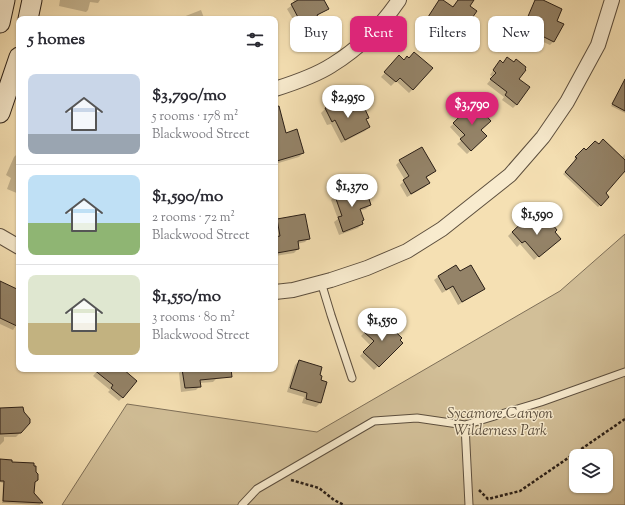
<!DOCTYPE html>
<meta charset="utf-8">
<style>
body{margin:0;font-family:"Sorts Mill Goudy",serif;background:#f2f2f3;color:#2b2b33;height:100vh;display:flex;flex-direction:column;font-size:15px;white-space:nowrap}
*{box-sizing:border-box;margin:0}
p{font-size:13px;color:#7c7c81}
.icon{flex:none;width:22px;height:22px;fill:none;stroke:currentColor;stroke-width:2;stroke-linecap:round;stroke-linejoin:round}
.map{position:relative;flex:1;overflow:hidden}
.side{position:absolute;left:16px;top:16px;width:262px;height:356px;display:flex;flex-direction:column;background:#fff;border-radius:8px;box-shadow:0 1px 3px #0004}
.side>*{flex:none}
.hud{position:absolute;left:290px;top:16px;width:275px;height:36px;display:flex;gap:8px}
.buttons{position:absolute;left:569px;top:449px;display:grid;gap:8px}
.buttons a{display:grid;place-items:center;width:44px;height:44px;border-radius:8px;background:#fff;box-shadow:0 1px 3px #0004;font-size:20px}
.price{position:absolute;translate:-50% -34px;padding:0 9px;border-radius:14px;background:#fff;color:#222;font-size:13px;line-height:26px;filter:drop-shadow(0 1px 2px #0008)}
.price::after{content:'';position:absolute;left:50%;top:24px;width:12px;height:9px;margin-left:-6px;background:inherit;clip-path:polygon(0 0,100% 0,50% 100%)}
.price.selected{background:#db2777;color:#fff}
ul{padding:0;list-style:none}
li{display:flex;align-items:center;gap:12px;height:100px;padding:0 12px}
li+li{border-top:1px solid #e1e1e2}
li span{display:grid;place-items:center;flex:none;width:112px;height:80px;border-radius:8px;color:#555}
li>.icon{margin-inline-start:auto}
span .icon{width:48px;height:48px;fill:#fffc;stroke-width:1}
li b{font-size:17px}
h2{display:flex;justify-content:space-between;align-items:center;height:48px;padding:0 12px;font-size:17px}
.chip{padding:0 14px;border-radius:8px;background:#fff;box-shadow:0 1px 3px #0004;font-size:14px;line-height:36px}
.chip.selected{background:#db2777;color:#fff}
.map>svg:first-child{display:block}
</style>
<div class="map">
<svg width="625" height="505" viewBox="0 0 625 505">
<rect width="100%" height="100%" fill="#f5e0b3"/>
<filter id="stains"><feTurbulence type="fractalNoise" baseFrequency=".005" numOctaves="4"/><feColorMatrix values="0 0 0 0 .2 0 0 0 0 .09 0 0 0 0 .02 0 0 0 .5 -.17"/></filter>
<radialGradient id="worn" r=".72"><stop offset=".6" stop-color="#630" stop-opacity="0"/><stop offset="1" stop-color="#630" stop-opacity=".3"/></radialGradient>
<path fill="#d2bf98" stroke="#7e6f58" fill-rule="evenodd" d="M 625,234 L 625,505 L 62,505 L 127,404 L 317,432 L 560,291 ZM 576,456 L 606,456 L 606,486 L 576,486 Z"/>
<path fill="#0003" d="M 60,0 L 100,0 L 98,3 L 90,2 L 88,10 L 86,12 L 59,6 Z
M 293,0 L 323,0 L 327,8 L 316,17 L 322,28 L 318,32 L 300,41 L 294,30 L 297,26 L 287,9 L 295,3 Z
M 440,0 L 452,7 L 458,0 L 464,0 L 468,7 L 475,11 L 456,38 L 439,26 L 436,29 L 425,22 Z
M 537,0 L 541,0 L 556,21 L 554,41 L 550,45 L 537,39 L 540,33 L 523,25 Z
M 201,10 L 204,18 L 207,17 L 208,19 L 178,19 Z
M 507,58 L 514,63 L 518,79 L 517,104 L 513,108 L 502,100 L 504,97 L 487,84 L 493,77 L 490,75 L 496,66 L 503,63 Z
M 396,61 L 413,89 L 409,93 L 396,81 L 391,86 L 381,77 Z
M 625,78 L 625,113 L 611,106 L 618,94 Z
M 344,100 L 350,113 L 368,118 L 365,120 L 369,127 L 365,131 L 341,143 L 331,124 L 327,125 L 321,113 L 325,109 Z
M 474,104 L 480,130 L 486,136 L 467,154 L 457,144 L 462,140 L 450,127 Z
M 275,128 L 285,134 L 303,153 L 299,157 L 275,164 Z
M 582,151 L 621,158 L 625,154 L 625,173 L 623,172 L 604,193 L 608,197 L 598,207 L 563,174 L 576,161 L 574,159 Z
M 18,153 L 19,153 L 19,194 L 7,189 L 11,178 L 6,175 L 14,157 Z
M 400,161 L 435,171 L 426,178 L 429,183 L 425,187 L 407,197 L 400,185 L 405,180 L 396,165 Z
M 360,187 L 370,205 L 366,209 L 359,211 L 362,224 L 358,228 L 339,235 L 334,222 L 338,219 L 331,200 L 335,196 Z
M 278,220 L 309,238 L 305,242 L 297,244 L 298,249 L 294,253 L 275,256 L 275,238 L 276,238 L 275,223 Z
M 538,230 L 554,232 L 555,242 L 534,260 L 520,244 L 517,247 L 508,236 L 512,232 Z
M 460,272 L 484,289 L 480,292 L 458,305 L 449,289 L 442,293 L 434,280 L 438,277 Z
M 0,283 L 19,291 L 19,321 L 13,330 L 0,324 Z
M 373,324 L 401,343 L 374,370 L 360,356 L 370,345 L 361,336 Z
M 299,361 L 319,376 L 320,381 L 326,382 L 320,403 L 316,407 L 302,403 L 304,397 L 287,392 L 295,365 Z
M 99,369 L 126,369 L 124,372 L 123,397 L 119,401 L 108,392 L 110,390 L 93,376 Z
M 183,369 L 216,369 L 217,378 L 213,382 L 199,383 L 200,386 L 196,390 L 181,392 L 179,373 Z
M 0,409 L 20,433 L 16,437 L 4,437 L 4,441 L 0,445 Z
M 0,460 L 11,463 L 34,482 L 33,494 L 41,503 L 40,505 L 2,503 L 3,483 L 0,482 Z"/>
<path fill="#948368" stroke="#2a1f17" d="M 298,0 L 324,0 L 329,9 L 317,15 L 323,28 L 304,38 L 297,25 L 301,23 L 291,4 Z
M 439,0 L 443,0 L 453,7 L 458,0 L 474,0 L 470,6 L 477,11 L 461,34 L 443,22 L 441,25 L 428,17 Z
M 535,0 L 543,0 L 562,9 L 557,21 L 564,24 L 554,42 L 540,35 L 543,29 L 526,21 Z
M 414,52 L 433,68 L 413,90 L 400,78 L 396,82 L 384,72 L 399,55 L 404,60 L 407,56 L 409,58 Z
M 507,57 L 514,62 L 516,59 L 526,67 L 525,69 L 526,70 L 519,79 L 530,87 L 517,105 L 505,95 L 507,92 L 490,79 L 496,73 L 493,70 L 500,60 L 503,63 Z
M 625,79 L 625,111 L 612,104 Z
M 345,99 L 351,112 L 361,107 L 361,108 L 364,107 L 369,118 L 366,119 L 370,127 L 345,140 L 335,120 L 332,122 L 325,108 Z
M 474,103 L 491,121 L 481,130 L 487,136 L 471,151 L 460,139 L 465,135 L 453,123 Z
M 279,106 L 286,133 L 297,129 L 304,153 L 277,161 L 275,155 L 275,107 Z
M 603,139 L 625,160 L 625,171 L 606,193 L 609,197 L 601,206 L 565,172 L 577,158 L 575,157 L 584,148 L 586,150 L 595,141 L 599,144 Z
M 422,147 L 436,171 L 426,177 L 430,183 L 411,194 L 403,180 L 409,176 L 399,160 Z
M 361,186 L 364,194 L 367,193 L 371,205 L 360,209 L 364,220 L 362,221 L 363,224 L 343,232 L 338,217 L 342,216 L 335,196 Z
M 305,214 L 310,239 L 298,241 L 299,249 L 277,253 L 275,237 L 280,236 L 277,219 Z
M 528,217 L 538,228 L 549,220 L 557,230 L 555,232 L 561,239 L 539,257 L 525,241 L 522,243 L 512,232 Z
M 456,265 L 460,271 L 471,265 L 485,289 L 462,302 L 453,286 L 446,290 L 438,276 Z
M 0,281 L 19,290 L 19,327 L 0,318 Z
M 381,318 L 402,338 L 400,340 L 403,343 L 379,367 L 363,352 L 374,341 L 364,332 L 373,322 L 376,324 Z
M 299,360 L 322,367 L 320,375 L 322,376 L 321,380 L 327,382 L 321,403 L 306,399 L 307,393 L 290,388 Z
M 93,369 L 123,369 L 137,381 L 123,398 L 111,388 L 113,385 Z
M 182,369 L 231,369 L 232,377 L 200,380 L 201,387 L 185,388 Z
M 23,407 L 24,412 L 30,419 L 30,423 L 21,433 L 0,434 L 0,408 Z
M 0,459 L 12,460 L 12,462 L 34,463 L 34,466 L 36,466 L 36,472 L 38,474 L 38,480 L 35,482 L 34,493 L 43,503 L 3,501 L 4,481 L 0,481 Z"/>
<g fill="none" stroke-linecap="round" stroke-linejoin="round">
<defs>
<path id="lane" d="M 321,282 L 331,315 L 352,378
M 465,425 L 469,505
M 242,505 L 257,489 L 374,421 L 417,418 L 465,425 L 541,402 L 625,372"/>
<path id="street" d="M 275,89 C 294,83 315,76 332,65 C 358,49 382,25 399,0
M 0,236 L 19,247
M 275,292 L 293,290 L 331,280 L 367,268 L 407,251 L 442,229 L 510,175 L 543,137 L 567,102 L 598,45 L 612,0"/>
<path id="secondary" d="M 28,19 L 32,0
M 0,23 L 5,0
M 0,113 L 19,57"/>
</defs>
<use href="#lane" stroke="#5d4f3e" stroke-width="9"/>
<use href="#street" stroke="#5d4f3e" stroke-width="16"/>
<use href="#secondary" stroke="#2a1f17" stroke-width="21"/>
<path stroke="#2a1f17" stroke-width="2.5" stroke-dasharray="3 2" stroke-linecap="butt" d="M 291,480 L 319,488 L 334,500 L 344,505
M 479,490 L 488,499 L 520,491 L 625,419"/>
<use href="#lane" stroke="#f8ebce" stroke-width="7"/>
<use href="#street" stroke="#f8ebce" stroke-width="14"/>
<use href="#secondary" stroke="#f8ebce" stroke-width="19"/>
</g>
<g text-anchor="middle" stroke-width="3" stroke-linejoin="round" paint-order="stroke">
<g font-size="15" font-style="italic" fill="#5c4f3e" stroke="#f8ebce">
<text x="500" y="418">Sycamore Canyon<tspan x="500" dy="17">Wilderness Park</tspan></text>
</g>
</g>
<rect width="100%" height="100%" filter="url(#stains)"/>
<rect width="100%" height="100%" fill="url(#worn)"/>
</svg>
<div class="buttons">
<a><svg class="icon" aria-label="layers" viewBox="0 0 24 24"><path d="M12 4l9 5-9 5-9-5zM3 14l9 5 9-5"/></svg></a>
</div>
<b class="price" style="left:348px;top:119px">$2,950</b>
<b class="price selected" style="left:472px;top:126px">$3,790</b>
<b class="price" style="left:352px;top:208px">$1,370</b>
<b class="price" style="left:537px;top:236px">$1,590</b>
<b class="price" style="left:382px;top:342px">$1,550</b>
<div class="hud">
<a class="chip">Buy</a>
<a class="chip selected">Rent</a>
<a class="chip">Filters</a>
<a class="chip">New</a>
</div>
<section class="side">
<h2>5 homes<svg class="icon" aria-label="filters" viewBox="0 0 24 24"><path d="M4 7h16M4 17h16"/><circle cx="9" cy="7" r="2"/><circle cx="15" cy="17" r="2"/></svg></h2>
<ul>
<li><span style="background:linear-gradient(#c9d6e8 75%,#9aa5b1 0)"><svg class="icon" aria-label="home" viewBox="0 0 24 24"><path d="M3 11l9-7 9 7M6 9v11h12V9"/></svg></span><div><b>$3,790/mo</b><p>5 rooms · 178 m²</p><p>Blackwood Street</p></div></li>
<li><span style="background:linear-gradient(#bfe0f5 60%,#8fb573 0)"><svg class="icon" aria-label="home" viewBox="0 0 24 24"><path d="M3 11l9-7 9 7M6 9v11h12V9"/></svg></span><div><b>$1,590/mo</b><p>2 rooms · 72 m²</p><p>Blackwood Street</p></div></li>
<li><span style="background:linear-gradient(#dfe7d0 60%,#c2b280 0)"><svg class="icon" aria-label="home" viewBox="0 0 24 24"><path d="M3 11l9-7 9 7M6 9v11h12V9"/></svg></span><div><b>$1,550/mo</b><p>3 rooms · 80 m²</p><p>Blackwood Street</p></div></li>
</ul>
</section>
</div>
